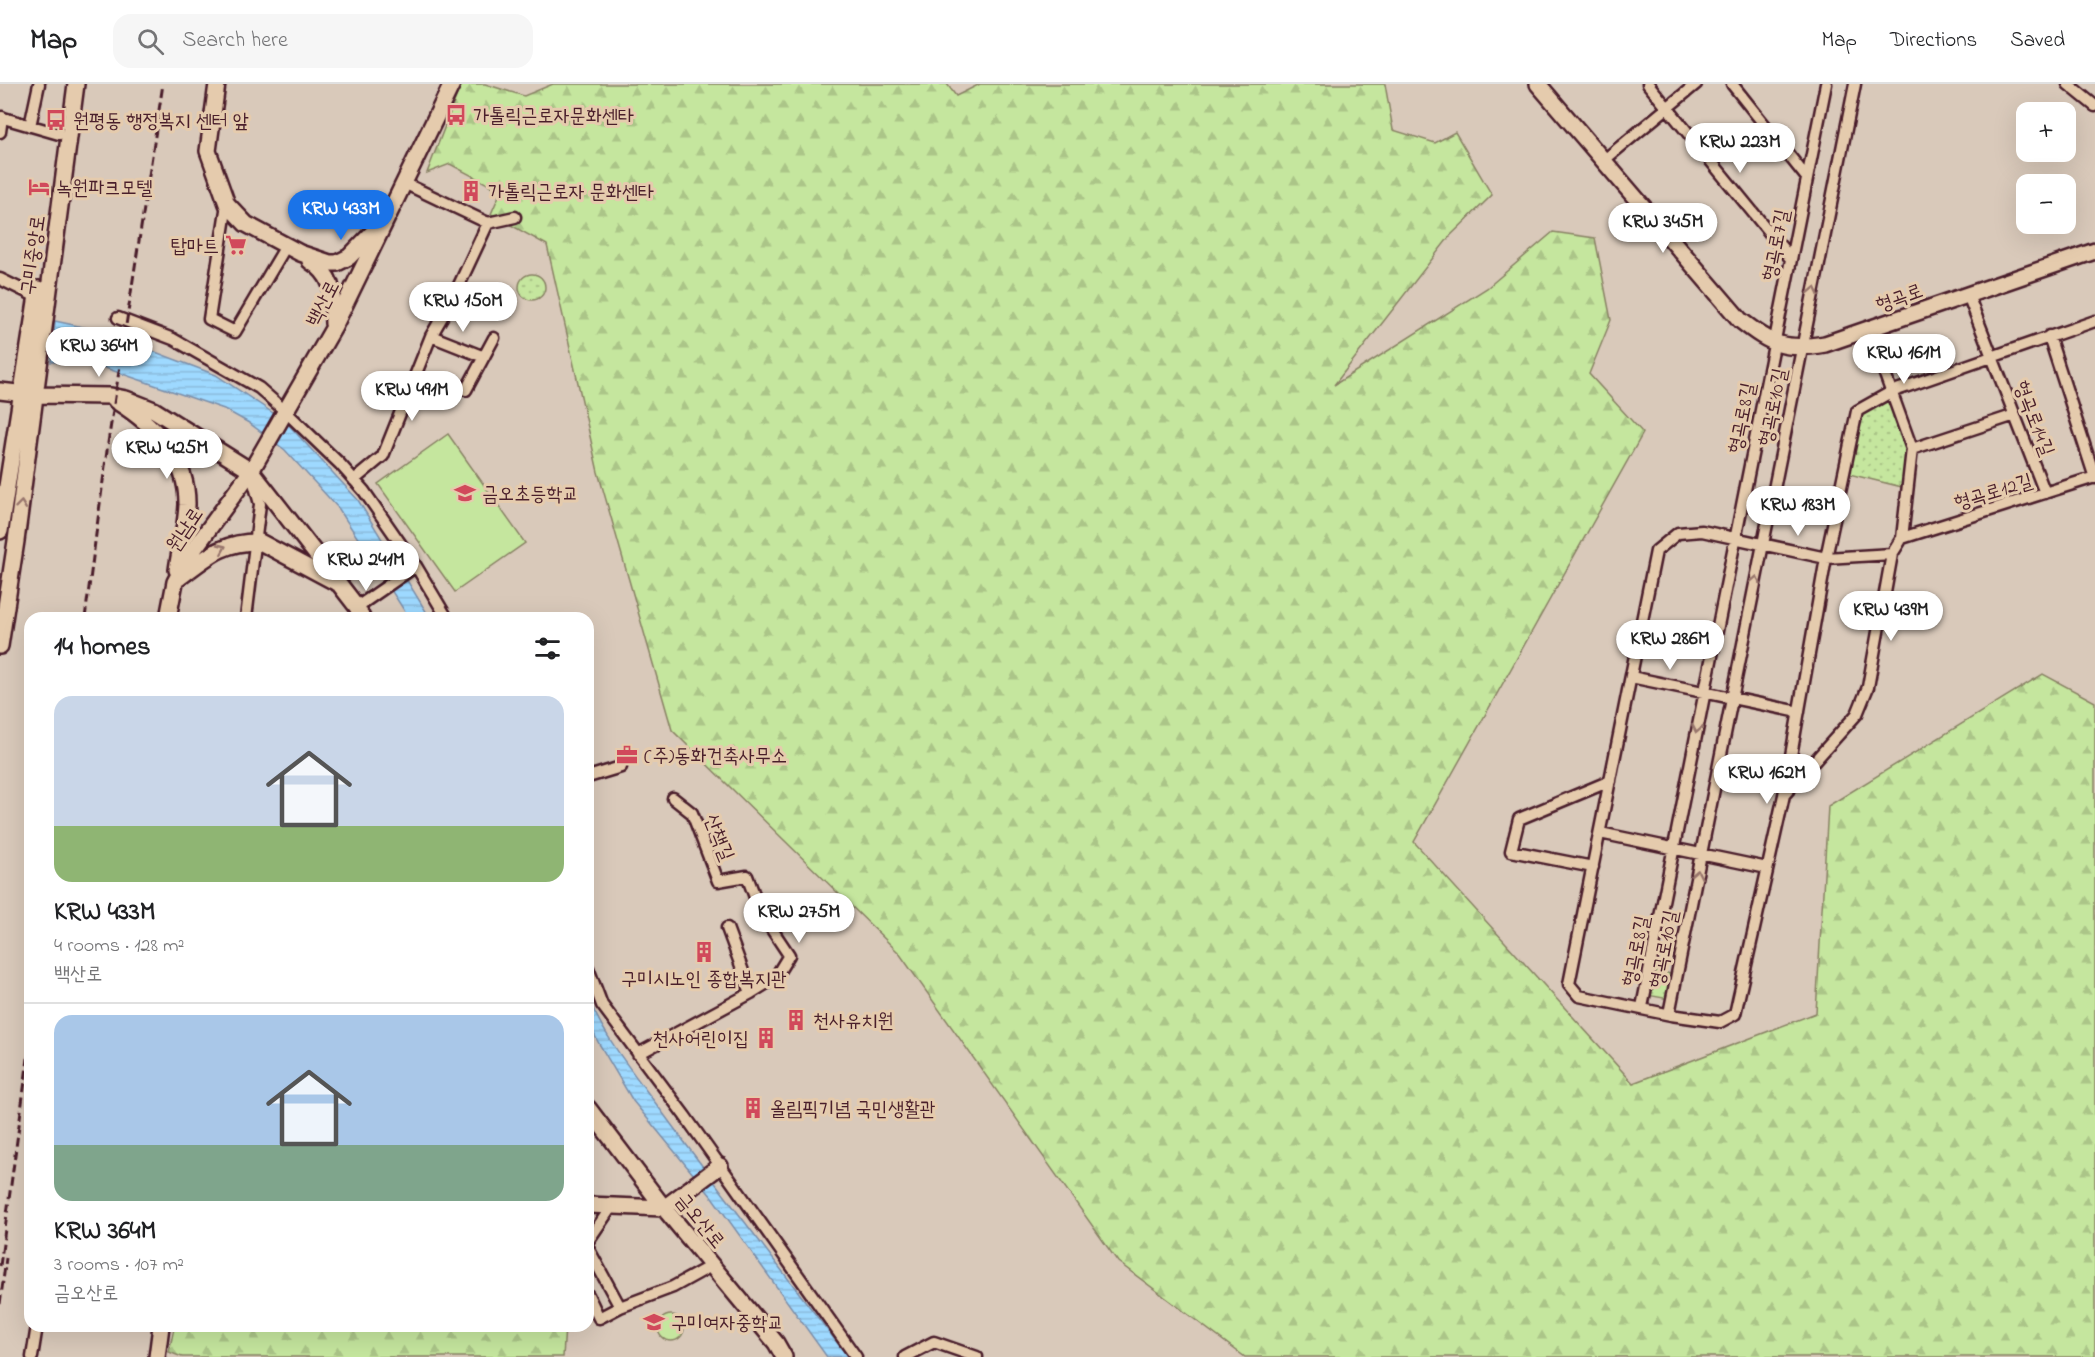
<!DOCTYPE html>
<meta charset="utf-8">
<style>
body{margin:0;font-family:"Indie Flower","Poor Story",sans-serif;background:#f6f6f6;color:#202124;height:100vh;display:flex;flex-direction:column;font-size:22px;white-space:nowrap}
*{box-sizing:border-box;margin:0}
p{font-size:20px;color:#757577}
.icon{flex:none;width:33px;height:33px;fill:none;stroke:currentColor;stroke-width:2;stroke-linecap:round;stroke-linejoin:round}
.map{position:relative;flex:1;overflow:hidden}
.sheet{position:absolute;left:24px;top:528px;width:570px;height:720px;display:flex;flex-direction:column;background:#fff;border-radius:18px;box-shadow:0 6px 24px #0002}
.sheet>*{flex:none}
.controls{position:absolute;left:2016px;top:18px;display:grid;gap:12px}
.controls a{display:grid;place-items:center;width:60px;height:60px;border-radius:12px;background:#fff;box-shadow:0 6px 24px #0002;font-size:30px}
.price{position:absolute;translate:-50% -51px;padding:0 14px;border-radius:21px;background:#fff;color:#222;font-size:20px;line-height:39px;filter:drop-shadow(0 2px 3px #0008)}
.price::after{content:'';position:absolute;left:50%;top:36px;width:18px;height:14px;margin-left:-9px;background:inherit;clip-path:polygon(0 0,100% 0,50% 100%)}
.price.current{background:#1a73e8;color:#fff}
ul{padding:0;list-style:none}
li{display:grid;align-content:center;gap:12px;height:318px;padding:0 30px}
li+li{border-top:2px solid #e0e0e0}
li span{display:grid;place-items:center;height:186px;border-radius:18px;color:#555}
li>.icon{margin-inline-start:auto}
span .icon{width:108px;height:108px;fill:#fffc;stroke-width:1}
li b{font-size:26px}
h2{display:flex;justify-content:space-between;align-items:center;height:72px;padding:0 30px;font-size:26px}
header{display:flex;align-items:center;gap:36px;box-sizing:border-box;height:84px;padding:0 30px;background:#fff;border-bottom:2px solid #e0e0e0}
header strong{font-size:28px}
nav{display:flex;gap:33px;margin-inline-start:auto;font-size:21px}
.search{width:420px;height:54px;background:#f6f6f6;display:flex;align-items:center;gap:15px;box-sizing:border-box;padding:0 21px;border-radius:18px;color:#757577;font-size:22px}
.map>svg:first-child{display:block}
</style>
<header>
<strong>Map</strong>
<div class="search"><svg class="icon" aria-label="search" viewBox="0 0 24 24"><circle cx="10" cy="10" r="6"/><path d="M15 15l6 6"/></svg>Search here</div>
<nav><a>Map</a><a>Directions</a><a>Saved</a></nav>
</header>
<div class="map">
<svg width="2095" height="1273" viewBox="0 0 2095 1273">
<defs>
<pattern id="forest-firs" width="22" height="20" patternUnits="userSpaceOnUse" patternTransform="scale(1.5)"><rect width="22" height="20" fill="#c5e69e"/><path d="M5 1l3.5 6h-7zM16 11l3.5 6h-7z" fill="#abc588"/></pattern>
<pattern id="park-dots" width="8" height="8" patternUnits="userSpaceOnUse" patternTransform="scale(1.5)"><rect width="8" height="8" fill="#c5e69e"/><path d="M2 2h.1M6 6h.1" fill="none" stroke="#abc588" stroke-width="1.8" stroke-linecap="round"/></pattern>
<pattern id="water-rules" width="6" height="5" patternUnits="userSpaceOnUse" patternTransform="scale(1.5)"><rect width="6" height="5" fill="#9ed9ff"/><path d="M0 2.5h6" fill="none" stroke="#8abadb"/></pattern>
</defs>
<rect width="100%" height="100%" fill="#d9c9ba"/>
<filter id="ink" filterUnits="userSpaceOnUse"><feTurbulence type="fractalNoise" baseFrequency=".0167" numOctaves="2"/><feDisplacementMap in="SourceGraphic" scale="12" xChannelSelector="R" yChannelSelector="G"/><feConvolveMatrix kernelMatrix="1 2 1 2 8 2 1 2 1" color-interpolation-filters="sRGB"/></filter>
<g filter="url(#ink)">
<path fill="#c5e69e" stroke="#888264" stroke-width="1.5" d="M 448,350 L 525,459 L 455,508 L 378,400 Z
M658 1244a13 13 0 1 1 26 0a13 13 0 1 1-26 0Z"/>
<path fill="url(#forest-firs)" stroke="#888264" stroke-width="1.5" d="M 461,0 L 485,0 L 524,12 L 553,0 L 947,0 L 956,12 L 980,0 L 1385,0 L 1393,46 L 1435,59 L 1455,48 L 1492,111 L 1450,152 L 1334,301 L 1487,204 L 1553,148 L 1595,154 L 1611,236 L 1589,290 L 1643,349 L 1414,758 L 1633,999 L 1816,929 L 1828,722 L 2043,590 L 2095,618 L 2095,1273 L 1245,1273 L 1118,1178 L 899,869 L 672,646 L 598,388 L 547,161 L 491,130 L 501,107 L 450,80 L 427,89 Z
M 177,1242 L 565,1242 L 563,1273 L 182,1273 L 169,1268 L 174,1244 Z"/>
<path fill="url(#park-dots)" stroke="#888264" stroke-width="1.5" d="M519 203a13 13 0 1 1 26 0a13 13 0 1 1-26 0Z
M 1892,314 L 1909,366 L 1902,403 L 1849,390 L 1860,328 Z
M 1650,885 L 1675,891 L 1669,915 L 1647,911 Z"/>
<path fill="url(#water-rules)" stroke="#7c8faa" stroke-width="1.5" d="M 55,237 L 97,246 L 216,291 L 285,337 L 358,416 L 430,534 L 409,534 L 339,425 L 285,366 L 249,339 L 224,325 L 85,277 L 51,278 Z
M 588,913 C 606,958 640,997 668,1036 C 727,1116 788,1194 848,1273 L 827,1273 L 712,1113 L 633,1017 L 598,958 L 588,937 Z"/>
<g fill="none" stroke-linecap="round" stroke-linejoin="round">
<defs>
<path id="street" d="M 1648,0 L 1791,175
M 1732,0 L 1807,94
M 2068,0 L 2095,22
M 0,33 L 59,50
M 30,42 L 39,0
M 0,48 L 2,33
M 1603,77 L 1696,0
M 404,99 L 488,139 L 515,133
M 227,120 L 209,235 L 235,248 L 286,162
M 0,195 L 37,213
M 1968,211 L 2045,409
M 118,234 L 173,255 L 259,304 L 285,327 L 340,380 L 364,407 L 416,482 L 447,534
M 431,252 L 484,273
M 2049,252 L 2095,394
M 466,306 L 494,254
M 1912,365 L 2015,331
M 354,396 L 383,372 L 431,252 L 453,214 L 488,139
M 1902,454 L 2095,393
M 1892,470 L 1826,474 L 1702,447 L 1678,449 L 1656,467 L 1569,900 L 1579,912 L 1671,931 L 1720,938 L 1735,930 L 1784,711 L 1826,474 L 1857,327 L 1891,308 L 2095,237
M 357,523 L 416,482
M 246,534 L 260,420 L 252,392
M 1631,593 L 1799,628
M 588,693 L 621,683
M 1784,711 L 1857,630 L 1868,603 L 1892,470 L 1902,454 L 1912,365 L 1869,246
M 1600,749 L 1767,784
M 1593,783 L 1511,767 L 1519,735 L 1610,697
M 727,844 L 751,909
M 588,884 L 602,921 L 685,1032 L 856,1273
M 1642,923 L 1826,0
M 1669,930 L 1855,0
M 638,970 L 751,909 L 775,894 L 789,871 L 761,829 L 747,792 L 718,797 L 692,729 L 673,714
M 588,1157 L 612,1122
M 588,1164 L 620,1223
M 588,1211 L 599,1234 L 620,1223 L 673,1203 L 711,1182
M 32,1273 L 37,1242
M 905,1273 L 934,1258 L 977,1273"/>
<path id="secondary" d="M 217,0 L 208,67 L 227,120 L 246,140 L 300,169 L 330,179 L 337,179 L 349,173 L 380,141
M 1538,0 L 1740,236 C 1772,261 1785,267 1825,260 L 2095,167
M 310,177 C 337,194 332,212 333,240
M 0,307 L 34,311 L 111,312 L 126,315 L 154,326 L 251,387 L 340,501 L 357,523 L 362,534
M 116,317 C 153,340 188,373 187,421 C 186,442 180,464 177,486
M 0,447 L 38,205
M 179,494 C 207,473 223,457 260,458 L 335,498
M 168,534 L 175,498 L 189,472 L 251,387 L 334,243 L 452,0
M 0,562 L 16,457 L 76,0
M 588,1024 L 664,1124 L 776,1259 L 784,1273
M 588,1121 L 664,1124 L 720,1082
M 157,1273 L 161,1242"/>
</defs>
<use href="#street" stroke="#4a1f2b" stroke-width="15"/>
<use href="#secondary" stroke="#4a1f2b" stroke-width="20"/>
<use href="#street" stroke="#e5cbad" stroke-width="10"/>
<use href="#secondary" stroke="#e5cbad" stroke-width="15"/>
<path stroke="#4a1f2b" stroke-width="3" stroke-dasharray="9 4.5" stroke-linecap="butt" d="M 85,534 L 108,359 L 163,0
M 0,1182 L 30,960
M 0,1220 L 6,1174"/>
</g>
<defs><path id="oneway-chevron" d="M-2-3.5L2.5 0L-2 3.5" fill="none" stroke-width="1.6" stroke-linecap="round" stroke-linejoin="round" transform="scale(1.5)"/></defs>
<g stroke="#98756c">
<use href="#oneway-chevron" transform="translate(1814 207) rotate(-79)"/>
<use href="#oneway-chevron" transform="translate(21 421) rotate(-83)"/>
<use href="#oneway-chevron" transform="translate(222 464) rotate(-23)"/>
<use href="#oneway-chevron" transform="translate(1756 496) rotate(-79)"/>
<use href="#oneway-chevron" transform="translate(1697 645) rotate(101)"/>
<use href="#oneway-chevron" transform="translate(1697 790) rotate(-79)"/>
</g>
</g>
<defs>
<symbol id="bus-bare" viewBox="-9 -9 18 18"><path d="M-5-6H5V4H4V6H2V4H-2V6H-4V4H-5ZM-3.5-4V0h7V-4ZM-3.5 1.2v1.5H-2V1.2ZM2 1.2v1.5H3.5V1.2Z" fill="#d1495b" stroke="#e5cbad" stroke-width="2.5" paint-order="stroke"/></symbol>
<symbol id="hotel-bare" viewBox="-9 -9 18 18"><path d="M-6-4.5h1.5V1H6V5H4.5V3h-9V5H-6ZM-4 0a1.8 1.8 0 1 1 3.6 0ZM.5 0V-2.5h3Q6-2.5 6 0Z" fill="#d1495b" stroke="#e5cbad" stroke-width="2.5" paint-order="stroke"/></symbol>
<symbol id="building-bare" viewBox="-9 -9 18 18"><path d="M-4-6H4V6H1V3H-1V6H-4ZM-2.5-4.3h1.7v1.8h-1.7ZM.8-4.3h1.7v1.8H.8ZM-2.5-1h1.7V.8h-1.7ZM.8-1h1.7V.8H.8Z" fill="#d1495b" stroke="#e5cbad" stroke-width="2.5" paint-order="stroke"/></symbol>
<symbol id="supermarket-bare" viewBox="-9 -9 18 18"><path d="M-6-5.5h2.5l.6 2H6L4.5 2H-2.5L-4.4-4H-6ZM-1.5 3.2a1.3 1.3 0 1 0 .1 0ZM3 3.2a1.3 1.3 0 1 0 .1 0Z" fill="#d1495b" stroke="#e5cbad" stroke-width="2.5" paint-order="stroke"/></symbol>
<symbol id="school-bare" viewBox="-9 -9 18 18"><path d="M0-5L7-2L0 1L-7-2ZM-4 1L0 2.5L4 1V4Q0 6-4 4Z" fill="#d1495b" stroke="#e5cbad" stroke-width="2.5" paint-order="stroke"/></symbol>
<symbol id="office-bare" viewBox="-9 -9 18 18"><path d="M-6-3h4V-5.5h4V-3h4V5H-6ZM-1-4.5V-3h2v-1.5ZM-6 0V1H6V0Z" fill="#d1495b" stroke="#e5cbad" stroke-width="2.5" paint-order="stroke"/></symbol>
</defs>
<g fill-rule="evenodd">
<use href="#bus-bare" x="441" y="16" width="30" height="30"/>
<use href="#bus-bare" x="41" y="21" width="30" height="30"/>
<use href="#hotel-bare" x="24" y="88" width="30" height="30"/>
<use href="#building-bare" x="456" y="92" width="30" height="30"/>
<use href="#supermarket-bare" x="221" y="146" width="30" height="30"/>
<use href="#school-bare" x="450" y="394" width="30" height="30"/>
<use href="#office-bare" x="612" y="656" width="30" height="30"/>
<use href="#building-bare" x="689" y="853" width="30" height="30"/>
<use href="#building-bare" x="781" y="921" width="30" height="30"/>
<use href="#building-bare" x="751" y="939" width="30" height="30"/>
<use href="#building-bare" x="738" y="1009" width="30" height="30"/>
<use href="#school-bare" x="639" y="1223" width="30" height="30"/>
</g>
<g text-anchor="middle" stroke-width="6" stroke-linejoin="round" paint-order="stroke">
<g font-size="20" fill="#4a1f2b" stroke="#e5cbad" text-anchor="start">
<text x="473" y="38">가톨릭근로자문화센타</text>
<text x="73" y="43">원평동 행정복지 센터 앞</text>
<text x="56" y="110">녹원파크모텔</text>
<text x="488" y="114">가톨릭근로자 문화센타</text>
<text x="219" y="168" text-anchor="end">탑마트</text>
<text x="482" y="416">금오초등학교</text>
<text x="644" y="678">(주)동화건축사무소</text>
<text x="704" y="901" text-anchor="middle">구미시노인 종합복지관</text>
<text x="813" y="943">천사유치원</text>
<text x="749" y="961" text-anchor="end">천사어린이집</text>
<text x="770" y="1031">올림픽기념 국민생활관</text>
<text x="671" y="1245">구미여자중학교</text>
</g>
<g font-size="20" fill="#4a1f2b" stroke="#e5cbad">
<text transform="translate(1775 161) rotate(-79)" y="7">형곡로7길</text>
<text transform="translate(32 171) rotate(-82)" y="7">구미중앙로</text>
<text transform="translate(1899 213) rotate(-20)" y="7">형곡로</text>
<text transform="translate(322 219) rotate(-63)" y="7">백산로</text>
<text transform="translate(1772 323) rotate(-79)" y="7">형곡로10길</text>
<text transform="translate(1741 334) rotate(-79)" y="7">형곡로8길</text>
<text transform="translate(2035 334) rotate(69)" y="7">형곡로14길</text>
<text transform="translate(1993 407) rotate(-17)" y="7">형곡로12길</text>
<text transform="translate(184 445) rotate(-56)" y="7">원남로</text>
<text transform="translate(720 753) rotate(68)" y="7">산책길</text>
<text transform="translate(1663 865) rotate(-79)" y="7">형곡로10길</text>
<text transform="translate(1635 867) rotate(-79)" y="7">형곡로8길</text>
<text transform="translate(701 1136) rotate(51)" y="7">금오산로</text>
</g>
</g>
</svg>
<div class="controls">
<a>+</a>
<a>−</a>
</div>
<b class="price" style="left:1740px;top:90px">KRW 223M</b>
<b class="price current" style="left:341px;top:157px">KRW 433M</b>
<b class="price" style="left:1663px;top:170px">KRW 345M</b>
<b class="price" style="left:463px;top:249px">KRW 150M</b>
<b class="price" style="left:99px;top:294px">KRW 364M</b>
<b class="price" style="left:1904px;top:301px">KRW 161M</b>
<b class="price" style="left:412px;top:338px">KRW 491M</b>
<b class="price" style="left:167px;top:396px">KRW 425M</b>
<b class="price" style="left:1798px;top:453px">KRW 183M</b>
<b class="price" style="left:366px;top:508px">KRW 241M</b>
<b class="price" style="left:1891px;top:558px">KRW 439M</b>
<b class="price" style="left:1670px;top:587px">KRW 286M</b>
<b class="price" style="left:1767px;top:721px">KRW 162M</b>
<b class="price" style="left:799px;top:860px">KRW 275M</b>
<section class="sheet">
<h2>14 homes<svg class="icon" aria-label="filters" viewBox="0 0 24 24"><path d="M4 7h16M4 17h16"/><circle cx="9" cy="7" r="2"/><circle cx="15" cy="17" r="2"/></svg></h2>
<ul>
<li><span style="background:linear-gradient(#c9d6e8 70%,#8fb573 0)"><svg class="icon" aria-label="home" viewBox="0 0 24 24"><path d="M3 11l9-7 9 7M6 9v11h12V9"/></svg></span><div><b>KRW 433M</b><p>4 rooms · 128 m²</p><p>백산로</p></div></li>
<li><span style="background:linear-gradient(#a9c7e8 70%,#7fa58c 0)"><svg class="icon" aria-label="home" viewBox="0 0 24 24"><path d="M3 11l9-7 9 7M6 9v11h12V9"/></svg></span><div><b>KRW 364M</b><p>3 rooms · 107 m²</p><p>금오산로</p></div></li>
</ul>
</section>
</div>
